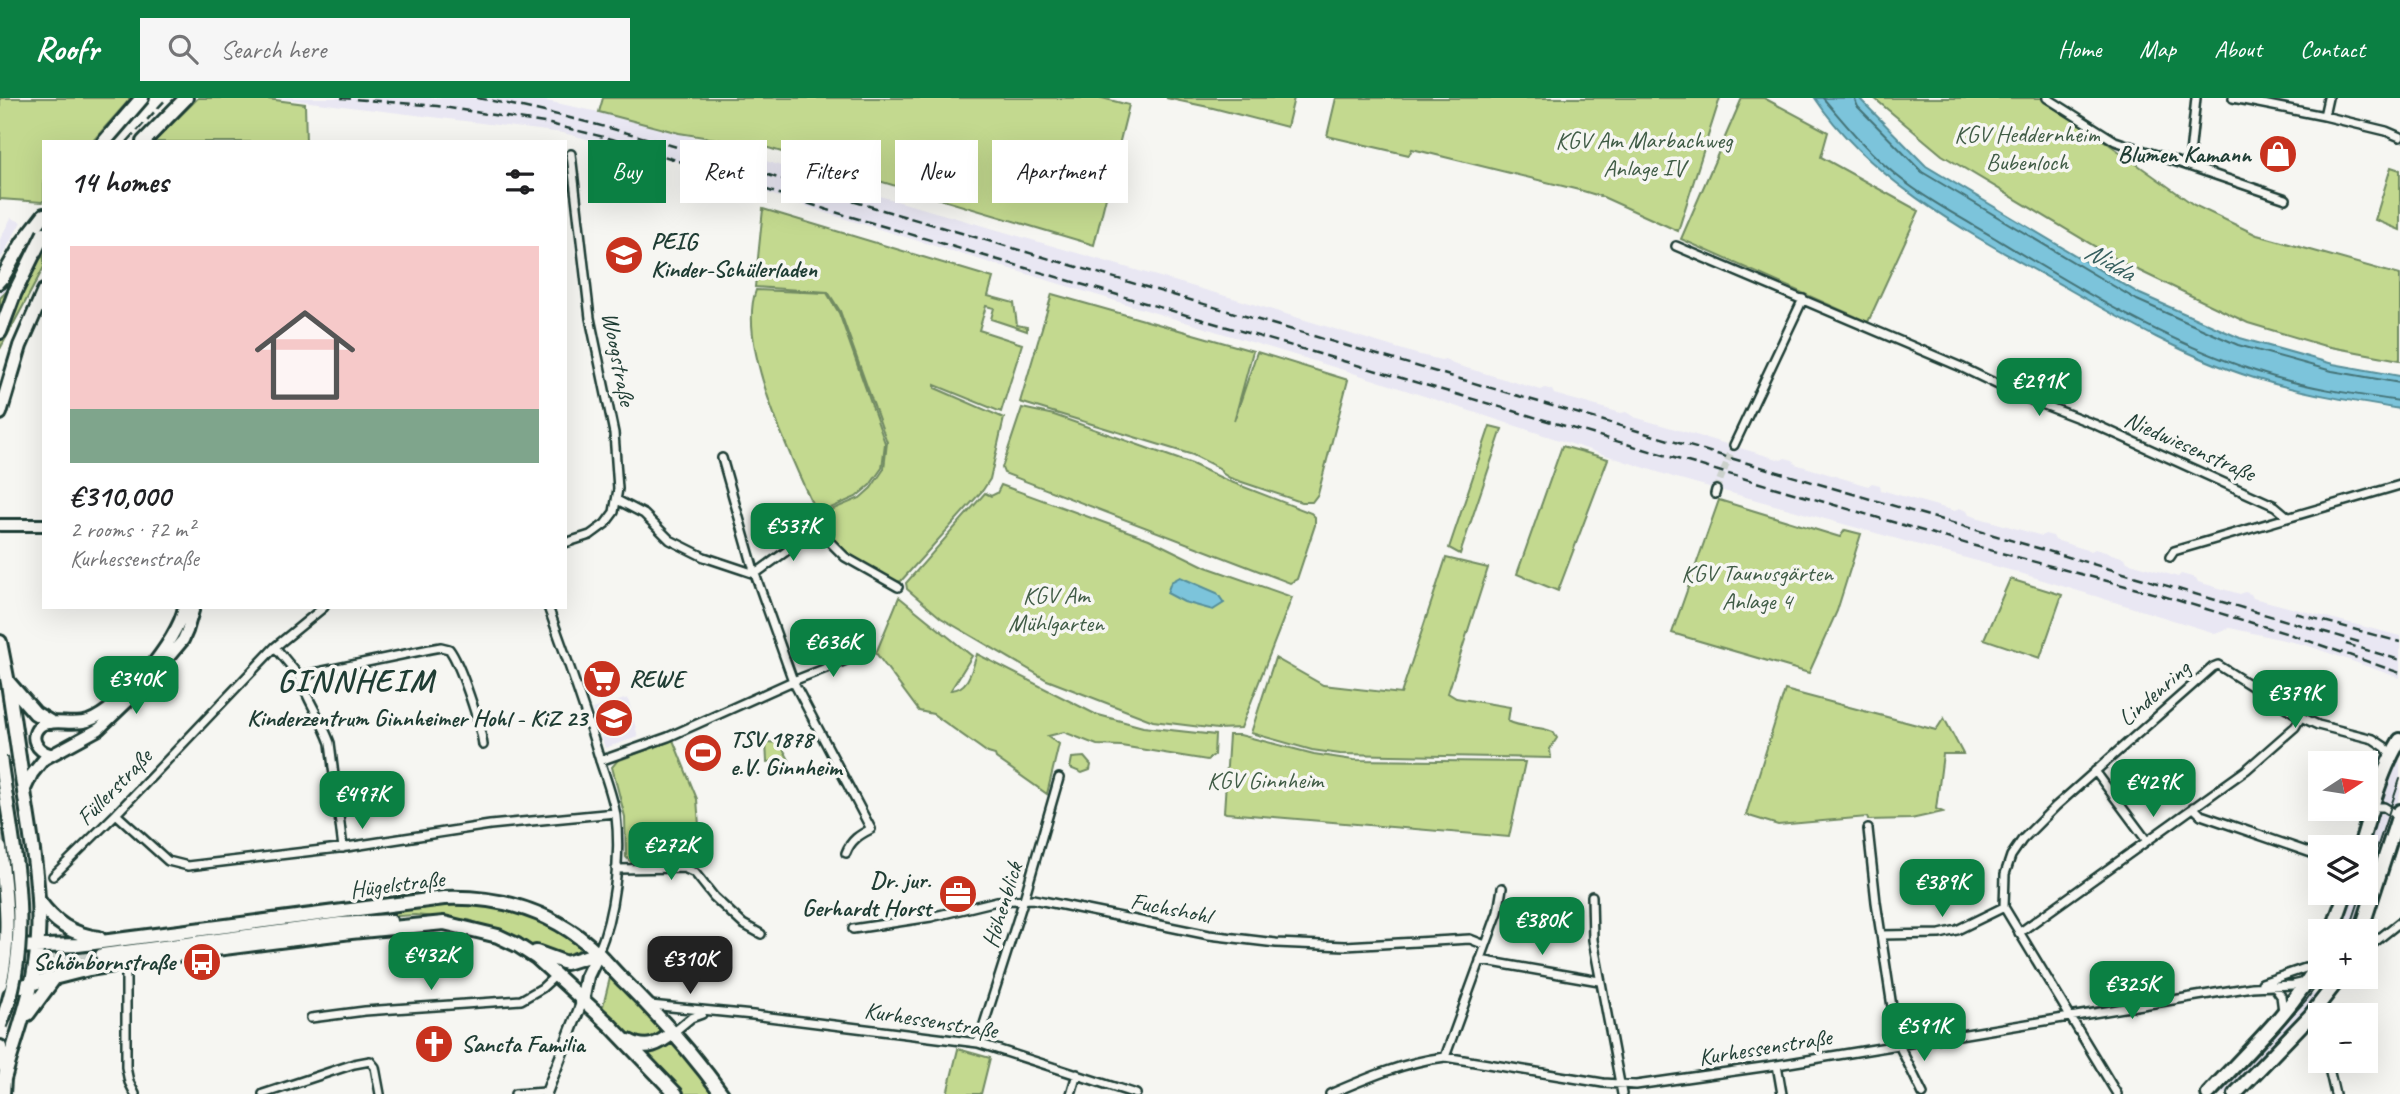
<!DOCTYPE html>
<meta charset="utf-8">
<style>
body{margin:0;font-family:Caveat,sans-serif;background:#f6f6f6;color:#202124;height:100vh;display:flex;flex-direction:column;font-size:26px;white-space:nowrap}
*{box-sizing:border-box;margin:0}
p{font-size:23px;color:#757577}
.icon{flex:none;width:38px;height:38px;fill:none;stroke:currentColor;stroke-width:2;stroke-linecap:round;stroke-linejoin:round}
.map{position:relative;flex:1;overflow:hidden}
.details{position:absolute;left:42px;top:42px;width:525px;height:469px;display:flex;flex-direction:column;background:#fff;border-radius:0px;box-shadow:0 7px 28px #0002}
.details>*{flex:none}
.banner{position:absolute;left:588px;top:42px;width:665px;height:63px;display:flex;gap:14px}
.needle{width:46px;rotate:78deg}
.buttons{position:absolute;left:2308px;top:653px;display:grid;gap:14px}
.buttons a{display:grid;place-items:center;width:70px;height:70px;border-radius:0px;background:#fff;box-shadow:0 7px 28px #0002;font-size:35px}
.price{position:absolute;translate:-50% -60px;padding:0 16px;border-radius:14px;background:#0b8043;color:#fff;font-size:23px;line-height:46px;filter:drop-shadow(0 2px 4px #0008)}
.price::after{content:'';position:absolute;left:50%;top:42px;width:21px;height:16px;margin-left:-10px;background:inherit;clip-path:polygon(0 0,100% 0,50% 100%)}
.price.selected{background:#222;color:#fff}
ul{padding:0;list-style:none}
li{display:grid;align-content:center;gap:14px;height:371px;padding:0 28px}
li span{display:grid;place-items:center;height:217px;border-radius:0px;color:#555}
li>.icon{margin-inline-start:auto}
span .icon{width:126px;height:126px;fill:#fffc;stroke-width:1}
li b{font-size:30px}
h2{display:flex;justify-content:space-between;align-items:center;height:84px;padding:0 28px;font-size:30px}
.tag{padding:0 24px;border-radius:0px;background:#fff;box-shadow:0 7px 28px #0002;font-size:24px;line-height:63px}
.tag.selected{background:#0b8043;color:#fff}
header{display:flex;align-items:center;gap:42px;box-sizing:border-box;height:98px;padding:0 35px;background:#0b8043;color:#fff}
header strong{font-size:33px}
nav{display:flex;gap:38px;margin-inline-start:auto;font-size:24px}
.search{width:490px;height:63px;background:#f6f6f6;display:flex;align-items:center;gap:18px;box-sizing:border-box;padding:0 24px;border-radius:0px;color:#757577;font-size:26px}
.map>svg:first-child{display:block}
</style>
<header>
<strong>Roofr</strong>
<div class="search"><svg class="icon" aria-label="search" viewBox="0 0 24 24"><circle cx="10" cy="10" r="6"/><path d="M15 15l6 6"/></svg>Search here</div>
<nav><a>Home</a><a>Map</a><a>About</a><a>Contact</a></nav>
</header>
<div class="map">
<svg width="2400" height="996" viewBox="0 0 2400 996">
<rect width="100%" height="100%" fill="#f6f6f2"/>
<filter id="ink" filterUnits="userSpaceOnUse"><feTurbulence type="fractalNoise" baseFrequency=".0143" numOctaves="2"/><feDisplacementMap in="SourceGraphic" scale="14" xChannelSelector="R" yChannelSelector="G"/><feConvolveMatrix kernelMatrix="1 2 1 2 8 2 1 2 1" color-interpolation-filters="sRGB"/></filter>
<g filter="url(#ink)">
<path fill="#e9e7f3" d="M 277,0 L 532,0 L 599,14 L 679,35 L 831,84 L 1243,203 L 1416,256 L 1441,262 L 1445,261 L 1453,266 L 1541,292 L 1545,290 L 1552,292 L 1554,296 L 1621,315 L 1626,314 L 1634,319 L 1781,362 L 1785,360 L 1793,362 L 1795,366 L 1868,388 L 1872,385 L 1880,387 L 1881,392 L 1955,413 L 1959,410 L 1967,413 L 1969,417 L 2042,438 L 2045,436 L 2053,438 L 2055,442 L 2091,453 L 2095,451 L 2125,460 L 2127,464 L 2178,479 L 2181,476 L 2196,480 L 2198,484 L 2240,496 L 2245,494 L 2251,496 L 2253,500 L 2400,538 L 2400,580 L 2306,547 L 2230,530 L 2215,535 L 2020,475 L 1673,379 L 1350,274 L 826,115 L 671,62 L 563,35 Z
M 11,120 L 21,124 L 0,162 L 0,141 Z
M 44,141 L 44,157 L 0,200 L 0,188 Z
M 628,600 L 638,639 L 605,650 L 592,611 Z
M 2400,653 L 2400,695 L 2396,710 L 2379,701 Z
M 2380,714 L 2394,720 L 2358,833 L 2338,833 L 2350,795 L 2366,794 L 2366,749 L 2376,715 Z
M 2325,894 L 2232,996 L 2214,996 L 2301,898 Z"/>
<path fill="#c3d98f" stroke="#718b62" stroke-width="2" d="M 0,0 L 131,0 L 92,44 L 44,44 L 44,102 L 42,104 L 0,101 Z
M 198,0 L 260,0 L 305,6 L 306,44 L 154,44 Z
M 603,0 L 1102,0 L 1129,7 L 1094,147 L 765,49 L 679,35 L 599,14 Z
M 1166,0 L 1294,0 L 1287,29 L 1213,10 Z
M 1336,0 L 1720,0 L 1678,133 L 1603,99 L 1583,93 L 1412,51 L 1409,57 L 1327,38 Z
M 1742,0 L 1764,0 L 1828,34 L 1821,59 L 1919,113 L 1868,224 L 1681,141 Z
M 1874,0 L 2044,0 L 2194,107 L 2257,137 L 2400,177 L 2400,262 L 2325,248 L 2248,225 L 2121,164 L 1942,57 Z
M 2391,69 L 2400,72 L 2400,132 L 2375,122 Z
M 763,111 L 993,180 L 988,198 L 1014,205 L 1017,227 L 1027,229 L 1027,233 L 991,221 L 994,210 L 986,208 L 979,232 L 1022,246 L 1001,314 L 935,287 L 935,290 L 1004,320 L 990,381 L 983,392 L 901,483 L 894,484 C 869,469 833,450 819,422 L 817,418 L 860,400 L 871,390 L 884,371 L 887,344 L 840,213 L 828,194 L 755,189 Z
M 44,157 L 44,169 L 0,251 L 0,200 Z
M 756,192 L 827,195 L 839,215 L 885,345 L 882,370 L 870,387 L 856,399 L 817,416 C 793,364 736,247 756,192 Z
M 1052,196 L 1253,253 L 1234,323 L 1257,254 L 1348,282 L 1318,396 L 1312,404 L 1301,404 L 1230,380 L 1222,375 L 1219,370 L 1193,357 L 1020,304 Z
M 1022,310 L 1054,317 L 1192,366 L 1226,382 L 1311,415 L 1315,419 L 1315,427 L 1297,481 L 1290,485 L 1004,375 L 1002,370 Z
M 1490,328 L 1502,331 L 1460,456 L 1449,450 Z
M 1562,348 L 1608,361 L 1558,493 L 1517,476 Z
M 1001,387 L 1149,441 L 1206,469 L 1292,499 L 1241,630 L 1217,631 L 1153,623 L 1047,582 L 941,520 L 907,491 L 906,485 L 985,395 L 991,398 L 997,395 Z
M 1719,402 L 1840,439 L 1845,432 L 1861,436 L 1837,513 L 1809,575 L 1672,535 Z
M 1446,460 L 1488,470 L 1448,595 L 1456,600 L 1510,609 L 1508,623 C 1523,631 1538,627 1553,634 L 1557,640 L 1550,651 L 1551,660 L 1340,656 L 1312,652 L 1251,635 L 1275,560 L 1323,587 L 1401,596 Z
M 2010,481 L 2062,497 L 2040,560 L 1984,541 Z
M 899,499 L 972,558 L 951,592 C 969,591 972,571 977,556 L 1095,616 L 1143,629 L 1215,637 L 1214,657 L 1207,662 L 1121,648 L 1097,647 L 1064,634 L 1048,638 L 1059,646 L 1047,696 L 996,660 L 995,657 L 988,655 L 933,616 L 919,613 L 876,555 Z
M 1785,592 L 1936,632 L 1944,620 L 1963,656 L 1943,656 L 1936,711 L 1943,714 L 1911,721 L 1868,722 L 1867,719 L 1778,727 L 1746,717 Z
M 1229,637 L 1240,637 L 1314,656 L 1353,662 L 1525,664 L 1509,739 L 1226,715 L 1224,714 Z
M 673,642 L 697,701 L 701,754 L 693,765 L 631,764 L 626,759 L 625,719 L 612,669 L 617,663 Z
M 766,644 L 780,645 L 789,662 L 767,664 Z
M 1084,659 L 1091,667 L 1090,672 L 1082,675 L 1070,670 L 1072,660 Z
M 459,804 L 507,809 L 536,821 L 581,846 L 577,855 L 560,858 L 547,855 L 507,836 L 469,822 L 415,817 L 336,822 L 342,818 Z
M 610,880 L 658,926 C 661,934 661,938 654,944 L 639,944 L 602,912 Z
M 675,942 L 718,996 L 681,996 L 642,956 L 657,953 Z
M 958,951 L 990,960 L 981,996 L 947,996 Z"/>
<path fill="#7bc4db" stroke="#568e98" stroke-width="2" d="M 1815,0 L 1859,0 L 1926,68 L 2140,196 L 2240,240 L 2333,266 L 2400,278 L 2400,311 C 2351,303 2302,295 2254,280 C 2187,259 2124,223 2063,188 C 1976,139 1871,85 1815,0 Z
M 1180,479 L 1217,495 L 1224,505 L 1213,512 L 1184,504 L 1167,495 L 1171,484 Z"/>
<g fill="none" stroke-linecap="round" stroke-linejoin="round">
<path stroke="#447377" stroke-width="2" d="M 1823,0 C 1846,27 1869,55 1896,77 C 1925,101 1963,121 1995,140 C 2077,190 2163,243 2255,273 C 2302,289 2351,296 2400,303
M 1854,0 L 1858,9 L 1922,74 L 2137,202 L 2238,247 L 2332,273 L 2400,285"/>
<path stroke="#cbd1cc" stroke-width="7" stroke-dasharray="7 3.5" stroke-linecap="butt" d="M 1716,392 L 1734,347"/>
<path stroke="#cbd1cc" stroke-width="12" stroke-dasharray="12 6" stroke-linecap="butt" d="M 0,700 L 11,778
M 28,849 C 48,866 79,859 102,857"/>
<defs>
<path id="minor" d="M 2047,0 L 2115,43 L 2286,101
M 2233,0 L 2324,18 L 2386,33 L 2400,39
M 2324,18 L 2328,0
M 2189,66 L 2196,0
M 1676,148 L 1961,269 L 2021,298 L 2094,326 L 2275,408 L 2288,419
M 1734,347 L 1803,201
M 722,360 L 755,476 L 793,583 L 871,731 C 859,737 851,742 846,755
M 1715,396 L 1716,392
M 617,402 L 644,416 L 670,442 L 704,459 L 755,476
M 565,445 L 590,437 L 605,426 L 614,414 L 618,391 L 614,335 L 590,220 L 571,56
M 2170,459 L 2174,453 L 2400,387
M 755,476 L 817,431 L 845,459 L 898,489
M 548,509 C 566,558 584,607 598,656 C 604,676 613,698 616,718 C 621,760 614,817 598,855
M 275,549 L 299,578 L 430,551 L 441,549 L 449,551 C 460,565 481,628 483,647
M 299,578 C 307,602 322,622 330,645 L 343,750
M 600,663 L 668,639 L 793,583 L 867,554
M 2095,673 L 2147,743
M 2193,709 L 2201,717 L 2320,758
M 2372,709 L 2384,709 L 2400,719
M 116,716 L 168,763 L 188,768 L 347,749 L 490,727 L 615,715
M 1868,731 L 1876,804 L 1896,935 L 1899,947 L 1923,996
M 616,771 L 684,770 L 695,775 L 714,799 L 743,826 L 761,836
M 53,778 L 116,716 L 275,549 L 324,509
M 1592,798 L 1593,842 L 1622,996
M 853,831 L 931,819 L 997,803 L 1033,801 L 1209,837 L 1276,845 L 1345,848 L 1470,841 L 1485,847
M 2019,835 L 2246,672 L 2295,629 L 2301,619
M 1881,837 L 1940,836 L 1957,832 L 2004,809
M 2366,851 L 2400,824
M 1480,862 L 1599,883
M 126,865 L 126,969 L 129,984 L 135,996
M 2262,885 L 2314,867
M 2274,888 L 2281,898 L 2283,913
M 650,907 L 753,917 L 978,945 L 1136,996
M 2310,918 L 2320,933
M 311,920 L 365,913 L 521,902 L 542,890 L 556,877
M 674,934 L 691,920 L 702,916
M 978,945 L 1024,801 L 1059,680
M 1445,959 L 1498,814 L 1502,790
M 2327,962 L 2335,996
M 1777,967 L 1782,996
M 263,996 L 354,966 L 370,963 L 375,969 L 380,996
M 515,996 L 546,994
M 1071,996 L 1077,976
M 1330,996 C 1367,980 1404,964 1445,959 L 1603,985 L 1636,987 L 1777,967 L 2252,889 L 2293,887 L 2332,878
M 2117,996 L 2004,809 L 2005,776 L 2011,758 L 2022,742 L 2056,708 L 2213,569 L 2218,567 L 2301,619 L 2318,627 L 2373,641 L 2385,649 L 2391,657"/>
<path id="tertiary" d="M 546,996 L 582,904"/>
<path id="secondary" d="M 0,427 L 44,427
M 50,656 C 37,653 28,639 40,628 C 50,620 73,628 88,623 C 119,613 179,542 184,509
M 24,693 L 32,676 L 44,661 L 99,631 L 147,585 L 183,542 L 187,533 L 194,509"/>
<path id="primary" d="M 2360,749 C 2371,713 2380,675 2400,642
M 39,803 C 55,825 71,836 99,840
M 2332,833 L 2346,794
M 2361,833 L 2400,713
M 9,849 L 78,847 L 444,800 C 497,798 548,812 589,847 C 603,859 614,874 627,886 C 662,921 693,956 722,996
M 536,854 L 566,865 L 598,855
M 102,857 L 340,826 L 390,823
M 4,881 L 22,888 L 89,871 L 200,853 L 351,834 L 444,825 L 498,838 L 517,847 L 537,860 L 610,927 L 676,996
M 582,904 L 587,878 L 598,855
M 28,916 L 53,882
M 629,943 C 647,953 659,946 674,934
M 0,949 L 5,970
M 3,996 L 4,981 C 17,934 36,888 38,839 C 41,790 31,741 24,693
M 2208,996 C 2247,954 2292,913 2320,862
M 2235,996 L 2310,918 L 2341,878"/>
<path id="trunk" d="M 104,44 L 142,0
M 143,44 L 186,0
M 0,184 L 23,144 L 44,117
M 0,234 L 15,194
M 0,315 L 20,248 L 44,193
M 0,544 L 8,585 L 24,693
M 9,585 L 35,615 L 50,624"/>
</defs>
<use href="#minor" stroke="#1f3d34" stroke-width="12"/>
<use href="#tertiary" stroke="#1f3d34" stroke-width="14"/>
<use href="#secondary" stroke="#1f3d34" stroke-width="16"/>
<use href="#primary" stroke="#1f3d34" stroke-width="18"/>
<use href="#trunk" stroke="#1f3d34" stroke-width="18"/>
<use href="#minor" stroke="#f6f6f2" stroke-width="7"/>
<use href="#tertiary" stroke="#f6f6f2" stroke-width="9"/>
<use href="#secondary" stroke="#f6f6f2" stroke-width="10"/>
<use href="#primary" stroke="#f6f6f2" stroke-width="12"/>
<use href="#trunk" stroke="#f6f6f2" stroke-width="12"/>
<path stroke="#1f3d34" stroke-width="2" d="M 2366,783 L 2400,681
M 2349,833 L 2362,794
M 2218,996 L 2307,901 L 2323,878"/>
<path stroke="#1f3d34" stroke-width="2.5" stroke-dasharray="10 5" stroke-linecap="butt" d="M 341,0 L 437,8 L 550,26 L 612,41 L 828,112 L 1971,447 L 2160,497 L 2292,537 L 2400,575
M 477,0 C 597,22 712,59 828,96 L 2359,544
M 127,44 L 167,0
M 0,192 L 44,145
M 2295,515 L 2400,544
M 2346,546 L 2400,562"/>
<defs>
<path id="trunk-bridge" d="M 15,194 L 44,135
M 0,659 C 12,748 37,842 0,927
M 0,750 C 6,796 11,841 0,886"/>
</defs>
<use href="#trunk-bridge" stroke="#1f3d34" stroke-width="18" stroke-linecap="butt"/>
<use href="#trunk-bridge" stroke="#f6f6f2" stroke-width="12"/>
</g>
</g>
<defs>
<symbol id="shop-disc" viewBox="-11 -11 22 22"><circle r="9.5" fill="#c8321e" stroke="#f6f6f2"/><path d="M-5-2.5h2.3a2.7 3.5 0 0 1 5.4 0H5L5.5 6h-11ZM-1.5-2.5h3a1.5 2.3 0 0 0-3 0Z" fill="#fff"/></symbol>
<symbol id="school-disc" viewBox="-11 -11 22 22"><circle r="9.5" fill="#c8321e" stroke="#f6f6f2"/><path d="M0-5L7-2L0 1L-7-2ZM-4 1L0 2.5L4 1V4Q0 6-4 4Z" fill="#fff"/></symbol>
<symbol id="supermarket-disc" viewBox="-11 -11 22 22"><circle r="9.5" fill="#c8321e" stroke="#f6f6f2"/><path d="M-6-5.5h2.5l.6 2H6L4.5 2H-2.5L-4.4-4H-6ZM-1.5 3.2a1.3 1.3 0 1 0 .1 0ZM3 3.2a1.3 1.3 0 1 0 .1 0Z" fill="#fff"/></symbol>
<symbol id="stadium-disc" viewBox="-11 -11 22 22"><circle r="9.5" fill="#c8321e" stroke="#f6f6f2"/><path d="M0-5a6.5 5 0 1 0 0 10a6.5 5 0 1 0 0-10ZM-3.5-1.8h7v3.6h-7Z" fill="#fff"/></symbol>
<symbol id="office-disc" viewBox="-11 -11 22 22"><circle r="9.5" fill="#c8321e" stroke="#f6f6f2"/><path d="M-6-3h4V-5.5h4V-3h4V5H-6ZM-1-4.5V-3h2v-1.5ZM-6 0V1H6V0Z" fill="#fff"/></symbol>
<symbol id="bus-disc" viewBox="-11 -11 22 22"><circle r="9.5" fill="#c8321e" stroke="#f6f6f2"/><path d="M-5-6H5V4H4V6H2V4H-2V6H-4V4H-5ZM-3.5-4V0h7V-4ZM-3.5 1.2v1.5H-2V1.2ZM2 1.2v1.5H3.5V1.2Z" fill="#fff"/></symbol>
<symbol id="church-disc" viewBox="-11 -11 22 22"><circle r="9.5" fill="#c8321e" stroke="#f6f6f2"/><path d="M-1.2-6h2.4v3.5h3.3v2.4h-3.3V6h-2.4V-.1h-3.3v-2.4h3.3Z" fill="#fff"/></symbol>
</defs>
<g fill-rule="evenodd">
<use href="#shop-disc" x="2256" y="34" width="44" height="44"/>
<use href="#school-disc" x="602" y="135" width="44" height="44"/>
<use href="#supermarket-disc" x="580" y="559" width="44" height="44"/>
<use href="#school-disc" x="592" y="598" width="44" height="44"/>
<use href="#stadium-disc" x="681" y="633" width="44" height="44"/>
<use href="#office-disc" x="936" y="774" width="44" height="44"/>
<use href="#bus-disc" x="180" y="842" width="44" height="44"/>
<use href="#church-disc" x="412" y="924" width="44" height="44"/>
</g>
<g text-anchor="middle" stroke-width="7" stroke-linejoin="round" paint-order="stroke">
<g font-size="24" fill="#405c46" stroke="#f6f6f2">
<text x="2027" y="44">KGV Heddernheim<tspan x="2027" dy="28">Bubenloch</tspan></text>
<text x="1644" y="50">KGV Am Marbachweg<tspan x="1644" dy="28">Anlage IV</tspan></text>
<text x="1757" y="483">KGV Taunusgärten<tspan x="1757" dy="28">Anlage 4</tspan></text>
<text x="1056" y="505">KGV Am<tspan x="1056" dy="28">Mühlgarten</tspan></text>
<text x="1265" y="690">KGV Ginnheim</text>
</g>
<g font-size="24" font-weight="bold" fill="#1f3d34" stroke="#f6f6f2" text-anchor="end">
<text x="2251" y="64">Blumen Kamann</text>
<text x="651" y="151" text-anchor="start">PEIG<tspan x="651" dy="28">Kinder-Schülerladen</tspan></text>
<text x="629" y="589" text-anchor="start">REWE</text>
<text x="587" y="628">Kinderzentrum Ginnheimer Hohl - KiZ 23</text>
<text x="730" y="649" text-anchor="start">TSV 1878<tspan x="730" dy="28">e.V. Ginnheim</tspan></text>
<text x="931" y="790">Dr. jur.<tspan x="931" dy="28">Gerhardt Horst</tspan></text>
<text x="175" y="872">Schönbornstraße</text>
<text x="461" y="954" text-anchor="start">Sancta Familia</text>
</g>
<g font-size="24" fill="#1f3d34" stroke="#f6f6f2">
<text transform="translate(619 261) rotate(79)" y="8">Woogstraße</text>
<text transform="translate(2190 348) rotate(24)" y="8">Niedwiesenstraße</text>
<text transform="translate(2154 595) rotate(-41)" y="8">Lindenring</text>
<text transform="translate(114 689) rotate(-46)" y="8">Füllerstraße</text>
<text transform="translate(397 786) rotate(-7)" y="8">Hügelstraße</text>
<text transform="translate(1002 807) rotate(-73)" y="8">Höhenblick</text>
<text transform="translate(1171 810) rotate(11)" y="8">Fuchshohl</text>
<text transform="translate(931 922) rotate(9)" y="8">Kurhessenstraße</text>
<text transform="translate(1765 949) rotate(-9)" y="8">Kurhessenstraße</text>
</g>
<g font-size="26" font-style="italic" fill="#365f5e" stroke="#f6f6f2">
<text transform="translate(2110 163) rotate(29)" y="9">Nidda</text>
</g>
<g font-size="32" font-weight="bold" letter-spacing="2" fill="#1f3d34" stroke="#f6f6f2">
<text x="356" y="593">GINNHEIM</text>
</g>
</g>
</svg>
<div class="buttons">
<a><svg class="needle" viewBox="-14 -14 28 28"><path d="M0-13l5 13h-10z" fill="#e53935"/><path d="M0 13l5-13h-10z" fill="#757577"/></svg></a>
<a><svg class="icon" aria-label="layers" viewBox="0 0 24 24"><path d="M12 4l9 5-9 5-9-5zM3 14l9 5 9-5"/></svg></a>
<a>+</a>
<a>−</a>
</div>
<b class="price" style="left:2039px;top:320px">€291K</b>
<b class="price" style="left:793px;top:465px">€537K</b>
<b class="price" style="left:833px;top:581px">€636K</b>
<b class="price" style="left:136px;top:618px">€340K</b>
<b class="price" style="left:2295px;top:632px">€379K</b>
<b class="price" style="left:2153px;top:721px">€429K</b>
<b class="price" style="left:362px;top:733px">€497K</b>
<b class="price" style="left:671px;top:784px">€272K</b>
<b class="price" style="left:1942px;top:821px">€389K</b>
<b class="price" style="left:1542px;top:859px">€380K</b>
<b class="price" style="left:431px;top:894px">€432K</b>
<b class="price selected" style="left:690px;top:898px">€310K</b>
<b class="price" style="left:2132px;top:923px">€325K</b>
<b class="price" style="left:1924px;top:965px">€591K</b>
<div class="banner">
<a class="tag selected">Buy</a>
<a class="tag">Rent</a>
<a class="tag">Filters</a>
<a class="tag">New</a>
<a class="tag">Apartment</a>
</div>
<section class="details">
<h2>14 homes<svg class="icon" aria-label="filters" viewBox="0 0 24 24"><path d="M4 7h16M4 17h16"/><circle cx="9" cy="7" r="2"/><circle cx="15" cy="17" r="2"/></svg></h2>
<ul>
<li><span style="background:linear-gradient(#f6c9c9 75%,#7fa58c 0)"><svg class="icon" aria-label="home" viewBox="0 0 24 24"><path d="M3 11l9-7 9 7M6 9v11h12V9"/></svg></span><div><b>€310,000</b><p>2 rooms · 72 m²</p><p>Kurhessenstraße</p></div></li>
</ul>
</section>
</div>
